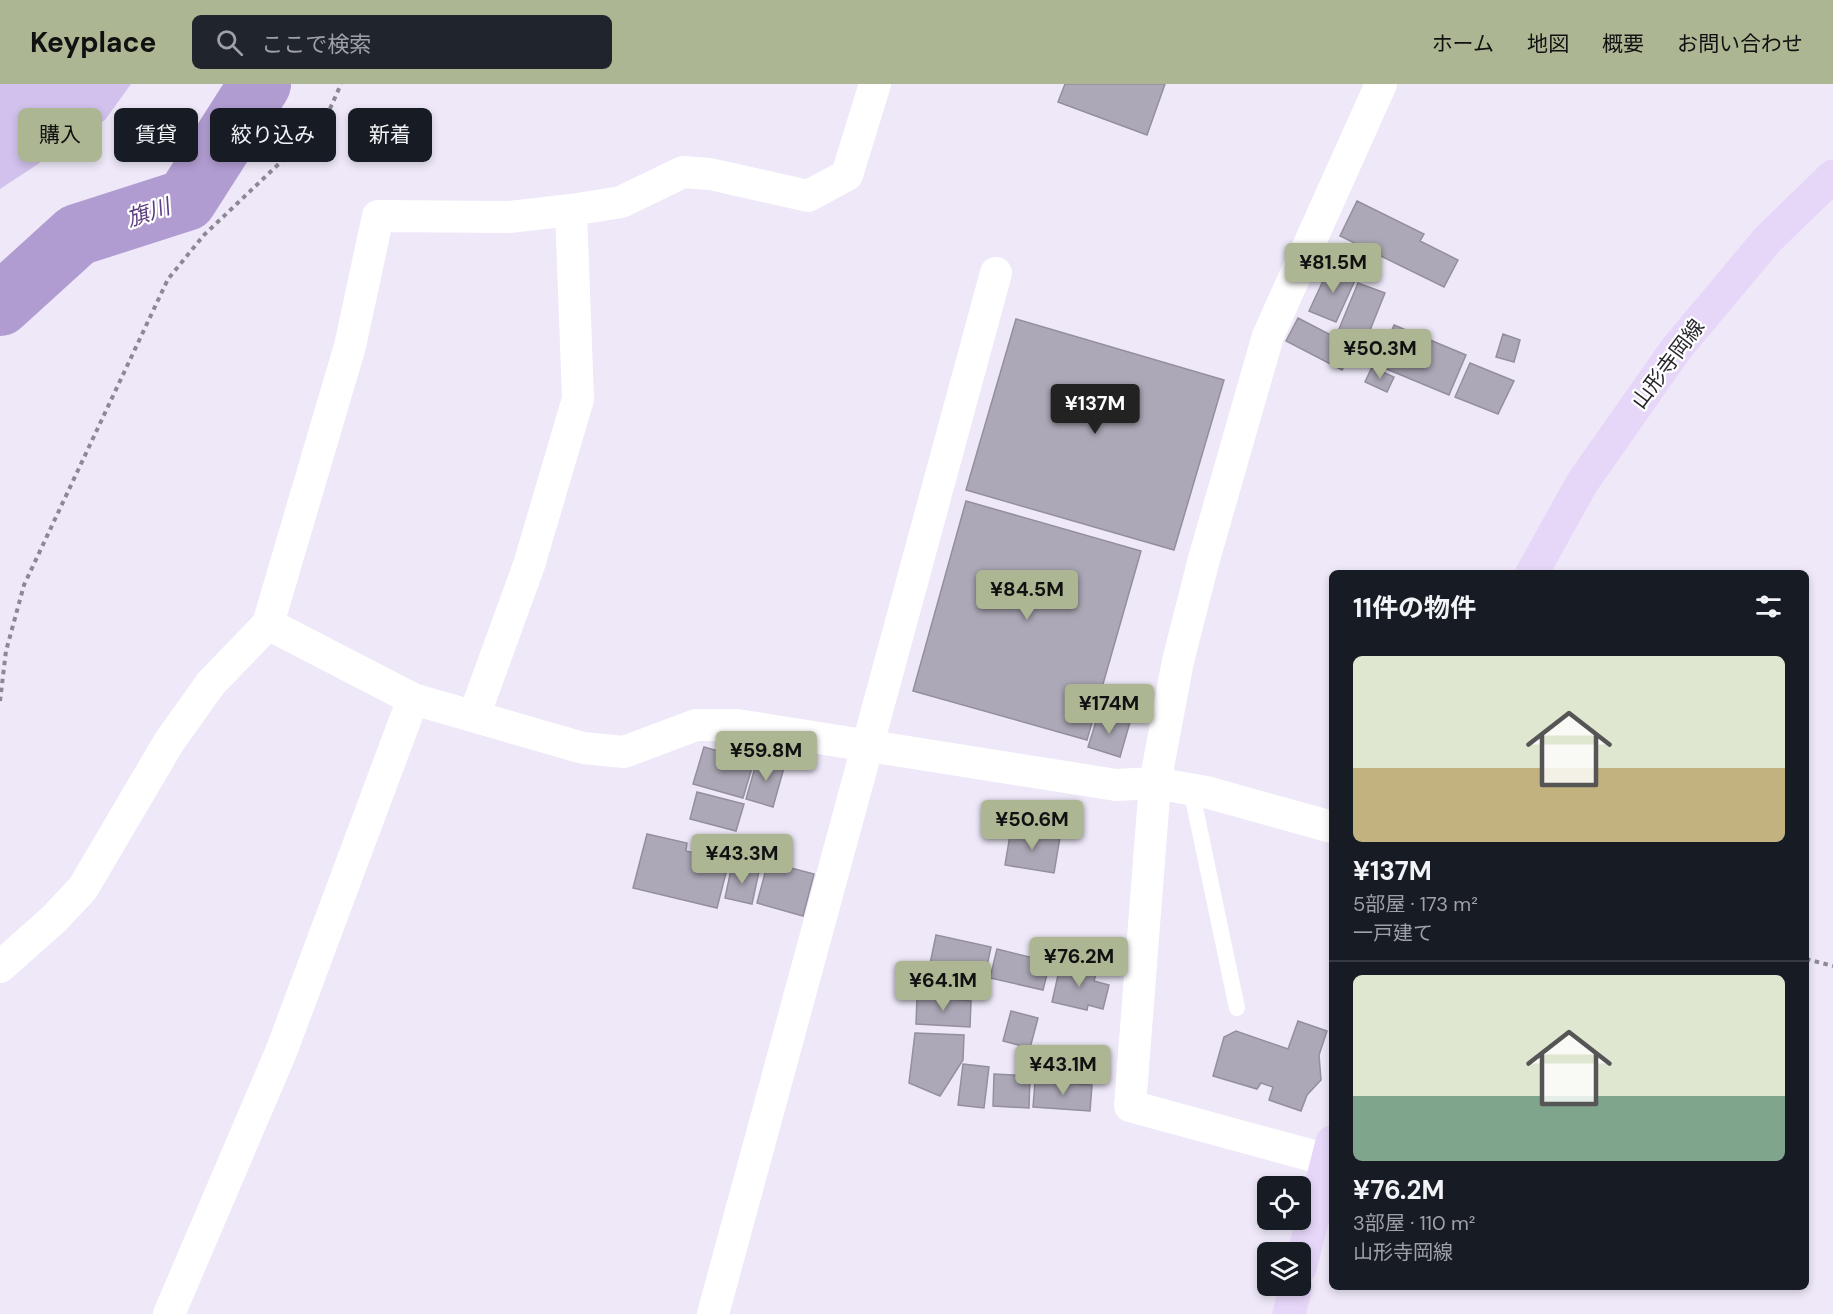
<!DOCTYPE html>
<html lang="ja">
<meta charset="utf-8">
<style>
body{margin:0;font-family:"DM Sans","Noto Sans JP",sans-serif;background:#20242c;color:#f1f3f6;height:100vh;display:flex;flex-direction:column;font-size:22px;white-space:nowrap}
*{box-sizing:border-box;margin:0}
p{font-size:20px;color:#9ea1a6}
.icon{flex:none;width:33px;height:33px;fill:none;stroke:currentColor;stroke-width:2;stroke-linecap:round;stroke-linejoin:round}
.map{position:relative;flex:1;overflow:hidden}
.panel{position:absolute;left:1329px;top:486px;width:480px;height:720px;display:flex;flex-direction:column;background:#171b24;border-radius:9px;box-shadow:0 3px 9px #0003}
.panel>*{flex:none}
.hud{position:absolute;left:18px;top:24px;width:570px;height:54px;display:flex;gap:12px}
.buttons{position:absolute;left:1257px;top:1092px;display:grid;gap:12px}
.buttons a{display:grid;place-items:center;width:54px;height:54px;border-radius:9px;background:#171b24;box-shadow:0 3px 9px #0003;font-size:30px}
.price{position:absolute;translate:-50% -51px;padding:0 14px;border-radius:6px;background:#acb693;color:#111;font-size:20px;line-height:39px;filter:drop-shadow(0 2px 3px #0008)}
.price::after{content:'';position:absolute;left:50%;top:36px;width:18px;height:14px;margin-left:-9px;background:inherit;clip-path:polygon(0 0,100% 0,50% 100%)}
.price.selected{background:#222;color:#fff}
ul{padding:0;list-style:none}
li{display:grid;align-content:center;gap:12px;height:318px;padding:0 24px}
li+li{border-top:2px solid #363941}
li span{display:grid;place-items:center;height:186px;border-radius:9px;color:#555}
li>.icon{margin-inline-start:auto}
span .icon{width:108px;height:108px;fill:#fffc;stroke-width:1}
li b{font-size:26px}
h2{display:flex;justify-content:space-between;align-items:center;height:72px;padding:0 24px;font-size:26px}
.tag{padding:0 21px;border-radius:9px;background:#171b24;box-shadow:0 3px 9px #0003;font-size:21px;line-height:54px}
.tag.selected{background:#acb693;color:#111}
header{display:flex;align-items:center;gap:36px;box-sizing:border-box;height:84px;padding:0 30px;background:#acb693;color:#111}
header strong{font-size:28px}
nav{display:flex;gap:33px;margin-inline-start:auto;font-size:21px}
.search{width:420px;height:54px;background:#20242c;display:flex;align-items:center;gap:15px;box-sizing:border-box;padding:0 21px;border-radius:9px;color:#9ea1a6;font-size:22px}
.map>svg:first-child{display:block}
</style>
<header>
<strong>Keyplace</strong>
<div class="search"><svg class="icon" aria-label="search" viewBox="0 0 24 24"><circle cx="10" cy="10" r="6"/><path d="M15 15l6 6"/></svg>ここで検索</div>
<nav><a>ホーム</a><a>地図</a><a>概要</a><a>お問い合わせ</a></nav>
</header>
<div class="map">
<svg width="1833" height="1230" viewBox="0 0 1833 1230">
<rect width="100%" height="100%" fill="#eee8f8"/>
<path fill="#d1c1ec" d="M 0,0 L 131,0 L 105,36 L 0,105 Z"/>
<g fill="none" stroke-linecap="round" stroke-linejoin="round">
<path stroke="#b19cd1" stroke-width="62" d="M 0,221 L 77,151 L 186,116 L 260,0"/>
</g>
<path fill="#ada8b7" stroke="#948e9d" stroke-width="1.5" d="M 1065,0 L 1165,0 L 1147,51 L 1058,18 Z
M 1357,117 L 1424,150 L 1420,157 L 1458,176 L 1444,203 L 1340,152 Z
M 1330,182 L 1356,194 L 1336,238 L 1309,227 Z
M 1358,199 L 1385,209 L 1366,256 L 1339,245 Z
M 1298,234 L 1354,263 L 1342,286 L 1286,257 Z
M 1016,235 L 1224,296 L 1174,466 L 966,406 Z
M 1394,241 L 1466,271 L 1449,311 L 1377,281 Z
M 1503,250 L 1520,256 L 1514,278 L 1496,273 Z
M 1470,279 L 1514,297 L 1498,330 L 1455,313 Z
M 1372,283 L 1394,293 L 1387,308 L 1365,298 Z
M 966,417 L 1141,467 L 1087,656 L 913,607 Z
M 1099,628 L 1130,638 L 1120,673 L 1088,663 Z
M 704,663 L 754,677 L 743,714 L 693,700 Z
M 758,673 L 785,680 L 773,723 L 746,715 Z
M 697,708 L 744,720 L 736,747 L 690,735 Z
M 1011,745 L 1060,753 L 1054,789 L 1005,781 Z
M 647,750 L 687,759 L 686,767 L 729,777 L 717,824 L 633,804 Z
M 768,778 L 814,790 L 803,832 L 757,819 Z
M 732,781 L 759,787 L 752,820 L 725,814 Z
M 936,851 L 991,863 L 985,891 L 930,880 Z
M 997,865 L 1050,878 L 1043,906 L 990,894 Z
M 1061,878 L 1097,886 L 1094,897 L 1109,901 L 1103,925 L 1088,921 L 1087,926 L 1052,918 Z
M 925,884 L 972,890 L 969,914 L 921,908 Z
M 917,913 L 971,917 L 970,943 L 916,940 Z
M 1011,927 L 1038,934 L 1030,964 L 1003,957 Z
M 1298,937 L 1327,947 L 1319,971 L 1321,996 L 1307,1011 L 1301,1027 L 1269,1016 L 1273,1003 L 1261,999 L 1257,1005 L 1213,992 L 1224,953 L 1236,947 L 1288,965 Z
M 915,949 L 964,951 L 963,976 L 940,1012 L 909,999 Z
M 963,980 L 989,983 L 984,1024 L 958,1021 Z
M 994,990 L 1030,992 L 1029,1024 L 993,1022 Z
M 1035,998 L 1092,1001 L 1090,1027 L 1033,1023 Z"/>
<g fill="none" stroke-linecap="round" stroke-linejoin="round">
<path stroke="#8d8994" stroke-width="4" stroke-dasharray="4.5 4.5" stroke-linecap="butt" d="M 0,617 L 6,567 L 24,501 L 168,195 L 204,151 L 325,36 L 341,0
M 1806,875 L 1833,882"/>
<path stroke="#fff" stroke-width="16" d="M 1191,705 L 1237,924"/>
<path stroke="#fff" stroke-width="32" d="M 268,540 L 413,615 L 583,664 L 624,668 L 696,641 L 737,641 L 1116,701 L 1155,699 L 1206,708 L 1332,743
M 474,632 L 529,481 L 578,315 L 571,126
M 0,883 L 54,835 L 83,804 L 169,658 L 211,599 L 268,540 L 350,262 L 378,132 L 509,133 L 571,126 L 621,118 L 683,88 L 710,90 L 808,112 L 847,91 L 875,0
M 1328,1076 L 1130,1022 L 1155,699 L 1178,577 L 1204,475 L 1268,252 L 1381,0
M 169,1230 L 281,968 L 413,615
M 713,1230 L 996,189"/>
<path stroke="#e6d7f9" stroke-width="33" d="M 1532,489 L 1582,399 L 1676,265 L 1768,155 L 1833,92
M 1300,1184 L 1332,1058
M 1289,1230 L 1296,1202"/>
</g>
<g text-anchor="middle" stroke-width="4.5" stroke-linejoin="round" paint-order="stroke">
<g font-size="21" fill="#29272d" stroke="#fff">
<text transform="translate(1668 280) rotate(-53)" y="7">山形寺岡線</text>
</g>
<g font-size="22" font-style="italic" fill="#5c3e80" stroke="#fff">
<text transform="translate(148 128) rotate(-18)" y="8">旗川</text>
</g>
</g>
</svg>
<div class="buttons">
<a><svg class="icon" aria-label="locate" viewBox="0 0 24 24"><circle cx="12" cy="12" r="6"/><path d="M12 2v4M12 18v4M2 12h4M18 12h4"/></svg></a>
<a><svg class="icon" aria-label="layers" viewBox="0 0 24 24"><path d="M12 4l9 5-9 5-9-5zM3 14l9 5 9-5"/></svg></a>
</div>
<b class="price" style="left:1333px;top:210px">¥81.5M</b>
<b class="price" style="left:1380px;top:296px">¥50.3M</b>
<b class="price selected" style="left:1095px;top:351px">¥137M</b>
<b class="price" style="left:1027px;top:537px">¥84.5M</b>
<b class="price" style="left:1109px;top:651px">¥174M</b>
<b class="price" style="left:766px;top:698px">¥59.8M</b>
<b class="price" style="left:1032px;top:767px">¥50.6M</b>
<b class="price" style="left:742px;top:801px">¥43.3M</b>
<b class="price" style="left:1079px;top:904px">¥76.2M</b>
<b class="price" style="left:943px;top:928px">¥64.1M</b>
<b class="price" style="left:1063px;top:1012px">¥43.1M</b>
<div class="hud">
<a class="tag selected">購入</a>
<a class="tag">賃貸</a>
<a class="tag">絞り込み</a>
<a class="tag">新着</a>
</div>
<section class="panel">
<h2>11件の物件<svg class="icon" aria-label="filters" viewBox="0 0 24 24"><path d="M4 7h16M4 17h16"/><circle cx="9" cy="7" r="2"/><circle cx="15" cy="17" r="2"/></svg></h2>
<ul>
<li><span style="background:linear-gradient(#dfe7d0 60%,#c2b280 0)"><svg class="icon" aria-label="home" viewBox="0 0 24 24"><path d="M3 11l9-7 9 7M6 9v11h12V9"/></svg></span><div><b>¥137M</b><p>5部屋 · 173 m²</p><p>一戸建て</p></div></li>
<li><span style="background:linear-gradient(#dfe7d0 65%,#7fa58c 0)"><svg class="icon" aria-label="home" viewBox="0 0 24 24"><path d="M3 11l9-7 9 7M6 9v11h12V9"/></svg></span><div><b>¥76.2M</b><p>3部屋 · 110 m²</p><p>山形寺岡線</p></div></li>
</ul>
</section>
</div>
